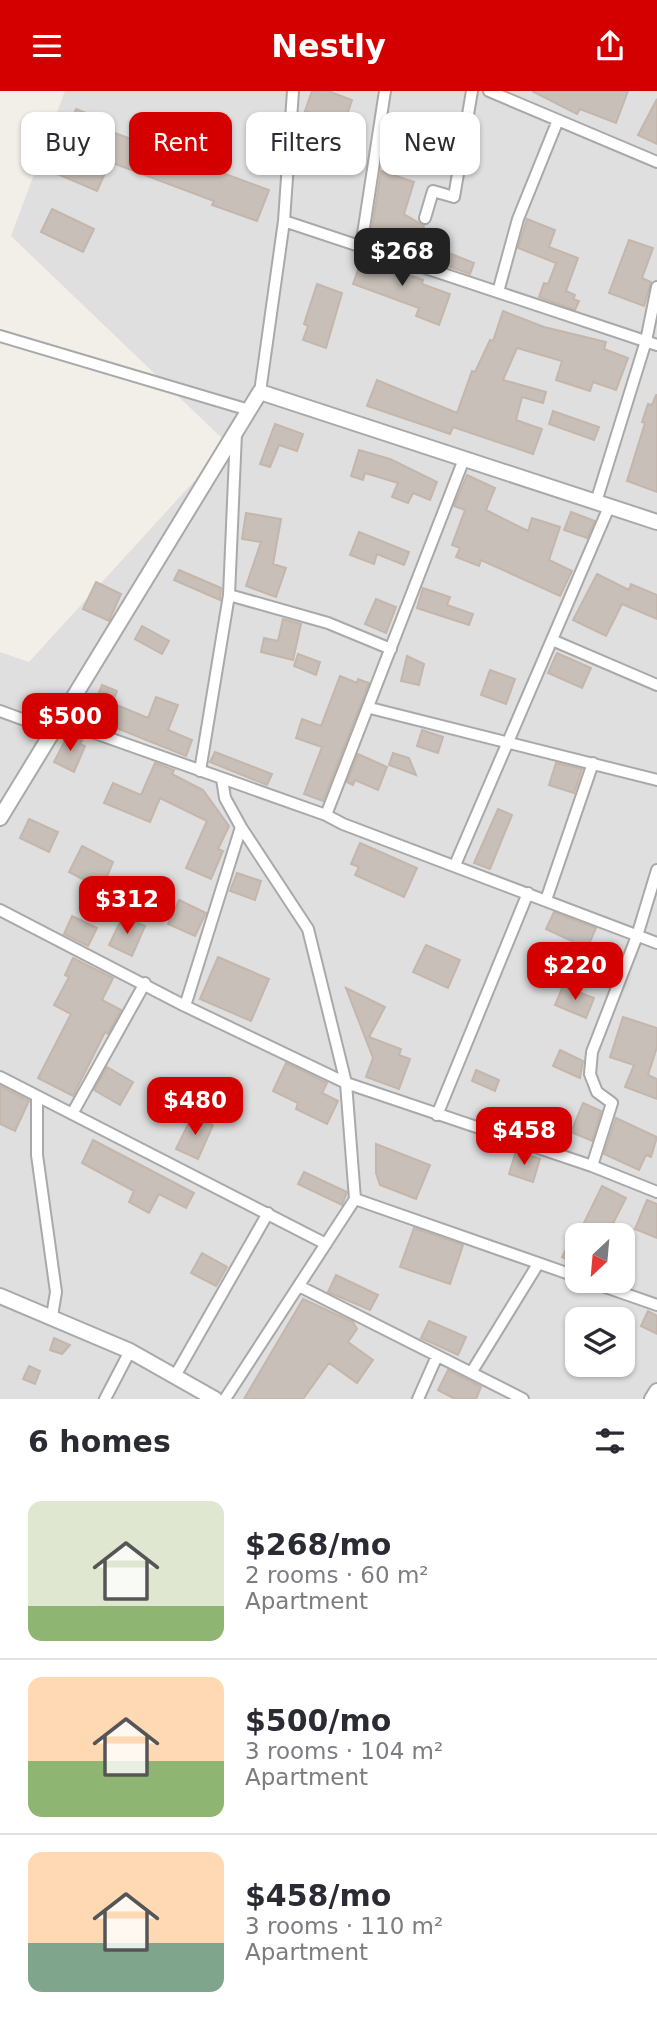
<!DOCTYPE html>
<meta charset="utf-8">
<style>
body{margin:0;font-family:"DejaVu Sans",sans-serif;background:#f7f7f7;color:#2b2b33;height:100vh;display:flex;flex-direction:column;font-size:26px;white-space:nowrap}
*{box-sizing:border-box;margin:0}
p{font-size:23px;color:#7c7c81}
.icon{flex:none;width:38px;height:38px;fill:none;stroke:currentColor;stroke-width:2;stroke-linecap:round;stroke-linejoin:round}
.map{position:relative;height:1308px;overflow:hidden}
.drawer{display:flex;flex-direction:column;background:#fff;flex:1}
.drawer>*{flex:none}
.banner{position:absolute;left:21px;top:21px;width:616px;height:63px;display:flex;gap:14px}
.needle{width:46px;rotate:206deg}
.fabs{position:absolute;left:565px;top:1132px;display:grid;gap:14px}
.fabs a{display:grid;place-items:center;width:70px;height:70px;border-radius:14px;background:#fff;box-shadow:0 2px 5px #0004;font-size:35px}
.price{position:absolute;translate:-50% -60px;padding:0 16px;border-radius:14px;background:#d40000;color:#fff;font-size:23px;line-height:46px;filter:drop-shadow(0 2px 4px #0008)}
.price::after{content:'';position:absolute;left:50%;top:42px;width:21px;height:16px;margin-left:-10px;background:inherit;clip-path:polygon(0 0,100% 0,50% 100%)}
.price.on{background:#222;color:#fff}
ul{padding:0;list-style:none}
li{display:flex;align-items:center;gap:21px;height:175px;padding:0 28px}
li+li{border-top:2px solid #e1e1e2}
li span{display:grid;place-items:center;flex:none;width:196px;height:140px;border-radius:14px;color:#555}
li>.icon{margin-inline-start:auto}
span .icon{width:84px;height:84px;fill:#fffc;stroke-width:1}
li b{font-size:30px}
h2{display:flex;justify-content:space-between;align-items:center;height:84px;padding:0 28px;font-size:30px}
.pill{padding:0 24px;border-radius:14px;background:#fff;box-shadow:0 2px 5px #0004;font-size:24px;line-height:63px}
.pill.on{background:#d40000;color:#fff}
header{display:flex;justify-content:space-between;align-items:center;height:91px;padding:0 28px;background:#d40000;color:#fff;font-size:32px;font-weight:700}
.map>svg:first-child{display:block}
</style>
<header><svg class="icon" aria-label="menu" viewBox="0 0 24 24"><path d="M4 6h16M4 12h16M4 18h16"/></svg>Nestly<svg class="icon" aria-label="share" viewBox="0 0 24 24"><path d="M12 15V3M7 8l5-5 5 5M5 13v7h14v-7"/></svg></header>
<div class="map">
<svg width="657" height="1308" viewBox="0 0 657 1308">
<rect width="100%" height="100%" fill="#f2efe9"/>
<path fill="#e0dfdf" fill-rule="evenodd" d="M 65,0 L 657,0 L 657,1308 L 0,1308 L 0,561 L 29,571 L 228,353 L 11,145 ZM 578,1144 L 623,1144 L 623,1190 L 578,1190 ZM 578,1228 L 623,1228 L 623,1274 L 578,1274 Z"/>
<path fill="#c7bfb8" stroke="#c4b6ab" stroke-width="2" d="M 312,0 L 328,0 L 352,9 L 342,39 L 361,46 L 353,67 L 310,50 L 320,25 L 305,20 Z
M 532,0 L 628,0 L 616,32 L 580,18 L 577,23 Z
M 657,8 L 657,53 L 638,44 Z
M 76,18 L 108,31 L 104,38 L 269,99 L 257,130 L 212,114 L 214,110 L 110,71 L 97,100 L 55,82 L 70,47 L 65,45 Z
M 381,80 L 414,91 L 404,123 L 424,135 L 413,165 L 370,150 Z
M 52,118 L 94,138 L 83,161 L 41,141 Z
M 527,128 L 555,139 L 549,156 L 578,167 L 566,200 L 575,204 L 573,208 L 579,210 L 575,219 L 539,206 L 544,192 L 548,193 L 556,172 L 518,157 Z
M 629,149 L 653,157 L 642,187 L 651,191 L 644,215 L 609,202 Z
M 444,160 L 474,172 L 470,183 L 439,172 Z
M 363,165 L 407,179 L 406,183 L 423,189 L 422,193 L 450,203 L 439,234 L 416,225 L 419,217 L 353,193 Z
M 317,193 L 342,202 L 326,257 L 303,249 L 308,235 L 304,233 Z
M 503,220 L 544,236 L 606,251 L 604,258 L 628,267 L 616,299 L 593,291 L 590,300 L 556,289 L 562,270 L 517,257 L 503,289 L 546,301 L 543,312 L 522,306 L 516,329 L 542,338 L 533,363 L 453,336 L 450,343 L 367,315 L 377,289 L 457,322 L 472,280 L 475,281 L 490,249 L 493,250 Z
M 656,304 L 657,304 L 657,401 L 627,390 L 645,332 L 642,331 L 648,313 L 652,314 Z
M 553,320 L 599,336 L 594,349 L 549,333 Z
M 275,333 L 303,343 L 297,360 L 279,354 L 270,376 L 260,373 Z
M 359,359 L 390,368 L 437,391 L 430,409 L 413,402 L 408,412 L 392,406 L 398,392 L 365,382 L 363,389 L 351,385 Z
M 467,384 L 495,397 L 486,419 L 528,440 L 532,427 L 560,436 L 549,469 L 572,480 L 560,505 L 481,469 L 479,475 L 456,466 L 460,457 L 452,454 L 465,419 L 454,415 Z
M 571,421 L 595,430 L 587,447 L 564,439 Z
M 246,422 L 281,428 L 273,473 L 286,477 L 276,506 L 246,495 L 261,451 L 242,448 Z
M 359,441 L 409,461 L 404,474 L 377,463 L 374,473 L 350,464 Z
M 179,479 L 221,497 L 220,509 L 174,489 Z
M 597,483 L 629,499 L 631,493 L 657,504 L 657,528 L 622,513 L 606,545 L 573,529 Z
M 96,491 L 121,503 L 109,530 L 83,518 Z
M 423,497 L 450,506 L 447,514 L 473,523 L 469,534 L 417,517 Z
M 376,508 L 396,516 L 386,542 L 365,533 Z
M 283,528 L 301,533 L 293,569 L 261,561 L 264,547 L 278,550 Z
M 142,535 L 169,550 L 162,563 L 135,548 Z
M 557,562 L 591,577 L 582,597 L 548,582 Z
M 298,563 L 320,571 L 316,584 L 294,575 Z
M 407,565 L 424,573 L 419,594 L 401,590 Z
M 490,579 L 515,588 L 506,613 L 481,604 Z
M 340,585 L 357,592 L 358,588 L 369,592 L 323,710 L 304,703 L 322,656 L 296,647 L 302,628 L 321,635 Z
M 102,594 L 117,600 L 112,612 L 148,627 L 156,606 L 178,614 L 168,639 L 192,649 L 186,665 L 89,626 Z
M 422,639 L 443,646 L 438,662 L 417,655 Z
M 68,644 L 82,649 L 80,653 L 85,655 L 74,681 L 54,671 Z
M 215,661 L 272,683 L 267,694 L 210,671 Z
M 393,662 L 409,667 L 416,684 L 389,674 Z
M 358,663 L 387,676 L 378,699 L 355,689 L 353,694 L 347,691 Z
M 155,672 L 174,679 L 172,683 L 203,699 L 229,735 L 218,758 L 223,760 L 211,788 L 186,777 L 207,730 L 160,707 L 150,731 L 104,712 L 113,692 L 141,704 Z
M 556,672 L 582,678 L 574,702 L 549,694 Z
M 498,718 L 512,724 L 490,778 L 474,772 Z
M 29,728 L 58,741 L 49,761 L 20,747 Z
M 360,752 L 417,777 L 404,806 L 355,784 L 359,776 L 351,773 Z
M 82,755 L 113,771 L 102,798 L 69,781 Z
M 237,782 L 261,790 L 255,809 L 230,800 Z
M 179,809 L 206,822 L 195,845 L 168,833 Z
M 554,821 L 596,837 L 585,862 L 572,856 L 574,851 L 546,838 Z
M 72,825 L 97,837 L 88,855 L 64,843 Z
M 123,825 L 145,835 L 132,865 L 109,854 Z
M 426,854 L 460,869 L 448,897 L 413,881 Z
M 218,866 L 269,888 L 251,930 L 200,908 Z
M 73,867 L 113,887 L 102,909 L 121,919 L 108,943 L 105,941 L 73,1005 L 38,987 L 71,923 L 54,914 L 69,886 L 65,884 Z
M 563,895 L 594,907 L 586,927 L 555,914 Z
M 346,897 L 385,916 L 369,946 L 401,958 L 399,964 L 410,968 L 399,998 L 366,986 L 373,967 Z
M 623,926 L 657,937 L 657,956 L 648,984 L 657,988 L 657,1008 L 625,996 L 634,974 L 610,966 Z
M 560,959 L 583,970 L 580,987 L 553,975 Z
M 286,972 L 327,992 L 322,1002 L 338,1010 L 327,1033 L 296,1018 L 298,1012 L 273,1000 Z
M 107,976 L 133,991 L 120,1014 L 94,999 Z
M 476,979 L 499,989 L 495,1000 L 472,990 Z
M 0,995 L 29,1010 L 15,1040 L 0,1033 Z
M 583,1012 L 601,1020 L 592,1050 L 571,1041 Z
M 192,1025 L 213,1034 L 198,1068 L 176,1058 Z
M 616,1027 L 657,1046 L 651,1066 L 646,1064 L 639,1079 L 604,1063 Z
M 93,1049 L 194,1102 L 186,1117 L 159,1103 L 149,1122 L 129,1111 L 134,1100 L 82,1072 Z
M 376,1053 L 430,1074 L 416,1108 L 380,1094 L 376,1082 Z
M 516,1060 L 540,1068 L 533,1091 L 509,1083 Z
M 304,1081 L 347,1101 L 342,1114 L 298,1093 Z
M 602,1095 L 626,1107 L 607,1144 L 578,1144 Z
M 647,1109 L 657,1113 L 657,1147 L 635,1138 Z
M 578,1135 L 578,1174 L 562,1166 Z
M 414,1137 L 463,1154 L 450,1193 L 400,1176 Z
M 202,1162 L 227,1176 L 216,1195 L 191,1182 Z
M 336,1184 L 378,1204 L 370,1219 L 328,1201 Z
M 303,1208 L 353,1231 L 357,1238 L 348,1251 L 373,1269 L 357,1292 L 329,1272 L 303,1308 L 244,1308 Z
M 648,1220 L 657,1225 L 657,1243 L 641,1235 Z
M 429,1230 L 466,1246 L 458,1264 L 421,1247 Z
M 54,1247 L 70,1254 L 62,1263 L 50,1259 Z
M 29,1275 L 40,1280 L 35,1293 L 23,1288 Z
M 448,1279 L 481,1296 L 476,1308 L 455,1308 L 438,1299 Z"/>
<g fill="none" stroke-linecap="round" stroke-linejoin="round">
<defs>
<path id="minor" d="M 489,0 L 657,71
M 425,127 L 433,100 L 454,106 L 472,0
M 284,130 L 657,254
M 361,156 L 385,0
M 498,201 L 518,128 L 558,29
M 0,245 L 249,319
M 260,301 L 284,130 L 293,0
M 596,411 L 646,250 L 657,196
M 229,504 L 328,532 L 391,558
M 552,549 L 657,594
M 370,617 L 657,689
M 0,620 L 55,640
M 61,630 L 326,724 L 343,733 L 657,852
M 200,680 L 229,504 L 236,342
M 222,688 L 225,707 L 241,736 L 308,838 L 346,992 L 355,1108 L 225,1308
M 326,724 L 464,368
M 455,774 L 609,416
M 546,809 L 593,672
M 0,819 L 185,915 L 346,992 L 592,1075 L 657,1101
M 185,915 L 241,736
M 0,986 L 326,1153
M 37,1006 L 37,1064 L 56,1201 L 52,1225
M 72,1023 L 145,892
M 437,1024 L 528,802
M 592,1075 L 612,1012 L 597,1001 L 590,983 L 592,961 L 637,845 L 657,779
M 355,1108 L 578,1186
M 588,1190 L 657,1214
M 299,1195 L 523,1308
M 471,1282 L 538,1173
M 175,1285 L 268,1122
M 105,1308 L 130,1260
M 418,1308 L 437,1265"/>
<path id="tertiary" d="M 0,727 L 260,301 L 657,431
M 0,1205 L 130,1260 L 215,1308
M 652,1308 L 657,1300"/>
</defs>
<use href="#minor" stroke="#a9a9a9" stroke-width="14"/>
<use href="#tertiary" stroke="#a9a9a9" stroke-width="18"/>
<use href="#minor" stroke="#fff" stroke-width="10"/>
<use href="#tertiary" stroke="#fff" stroke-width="14"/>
</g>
</svg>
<div class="fabs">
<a><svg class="needle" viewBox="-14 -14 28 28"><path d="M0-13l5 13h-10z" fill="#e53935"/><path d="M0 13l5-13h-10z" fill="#7c7c81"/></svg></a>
<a><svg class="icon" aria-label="layers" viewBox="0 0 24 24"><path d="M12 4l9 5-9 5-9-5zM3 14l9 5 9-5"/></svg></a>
</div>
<b class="price on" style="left:402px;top:197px">$268</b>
<b class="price" style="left:70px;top:662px">$500</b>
<b class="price" style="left:127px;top:845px">$312</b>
<b class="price" style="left:575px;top:911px">$220</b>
<b class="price" style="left:195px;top:1046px">$480</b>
<b class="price" style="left:524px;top:1076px">$458</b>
<div class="banner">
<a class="pill">Buy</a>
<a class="pill on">Rent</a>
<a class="pill">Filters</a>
<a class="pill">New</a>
</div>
</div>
<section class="drawer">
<h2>6 homes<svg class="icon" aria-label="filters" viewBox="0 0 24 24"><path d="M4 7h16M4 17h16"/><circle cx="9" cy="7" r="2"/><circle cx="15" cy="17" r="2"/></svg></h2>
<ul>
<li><span style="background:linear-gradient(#dfe7d0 75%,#8fb573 0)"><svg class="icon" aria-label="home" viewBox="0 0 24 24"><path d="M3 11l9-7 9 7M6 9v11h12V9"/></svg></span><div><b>$268/mo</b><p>2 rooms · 60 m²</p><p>Apartment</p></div></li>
<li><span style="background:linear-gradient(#ffd9b3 60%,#8fb573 0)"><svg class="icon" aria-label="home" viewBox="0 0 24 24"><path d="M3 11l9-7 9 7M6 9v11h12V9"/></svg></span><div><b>$500/mo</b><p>3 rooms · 104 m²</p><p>Apartment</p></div></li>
<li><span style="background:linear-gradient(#ffd9b3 65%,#7fa58c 0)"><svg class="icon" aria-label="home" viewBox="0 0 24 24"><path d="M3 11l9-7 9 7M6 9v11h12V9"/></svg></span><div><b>$458/mo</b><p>3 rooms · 110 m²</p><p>Apartment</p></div></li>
</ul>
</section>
